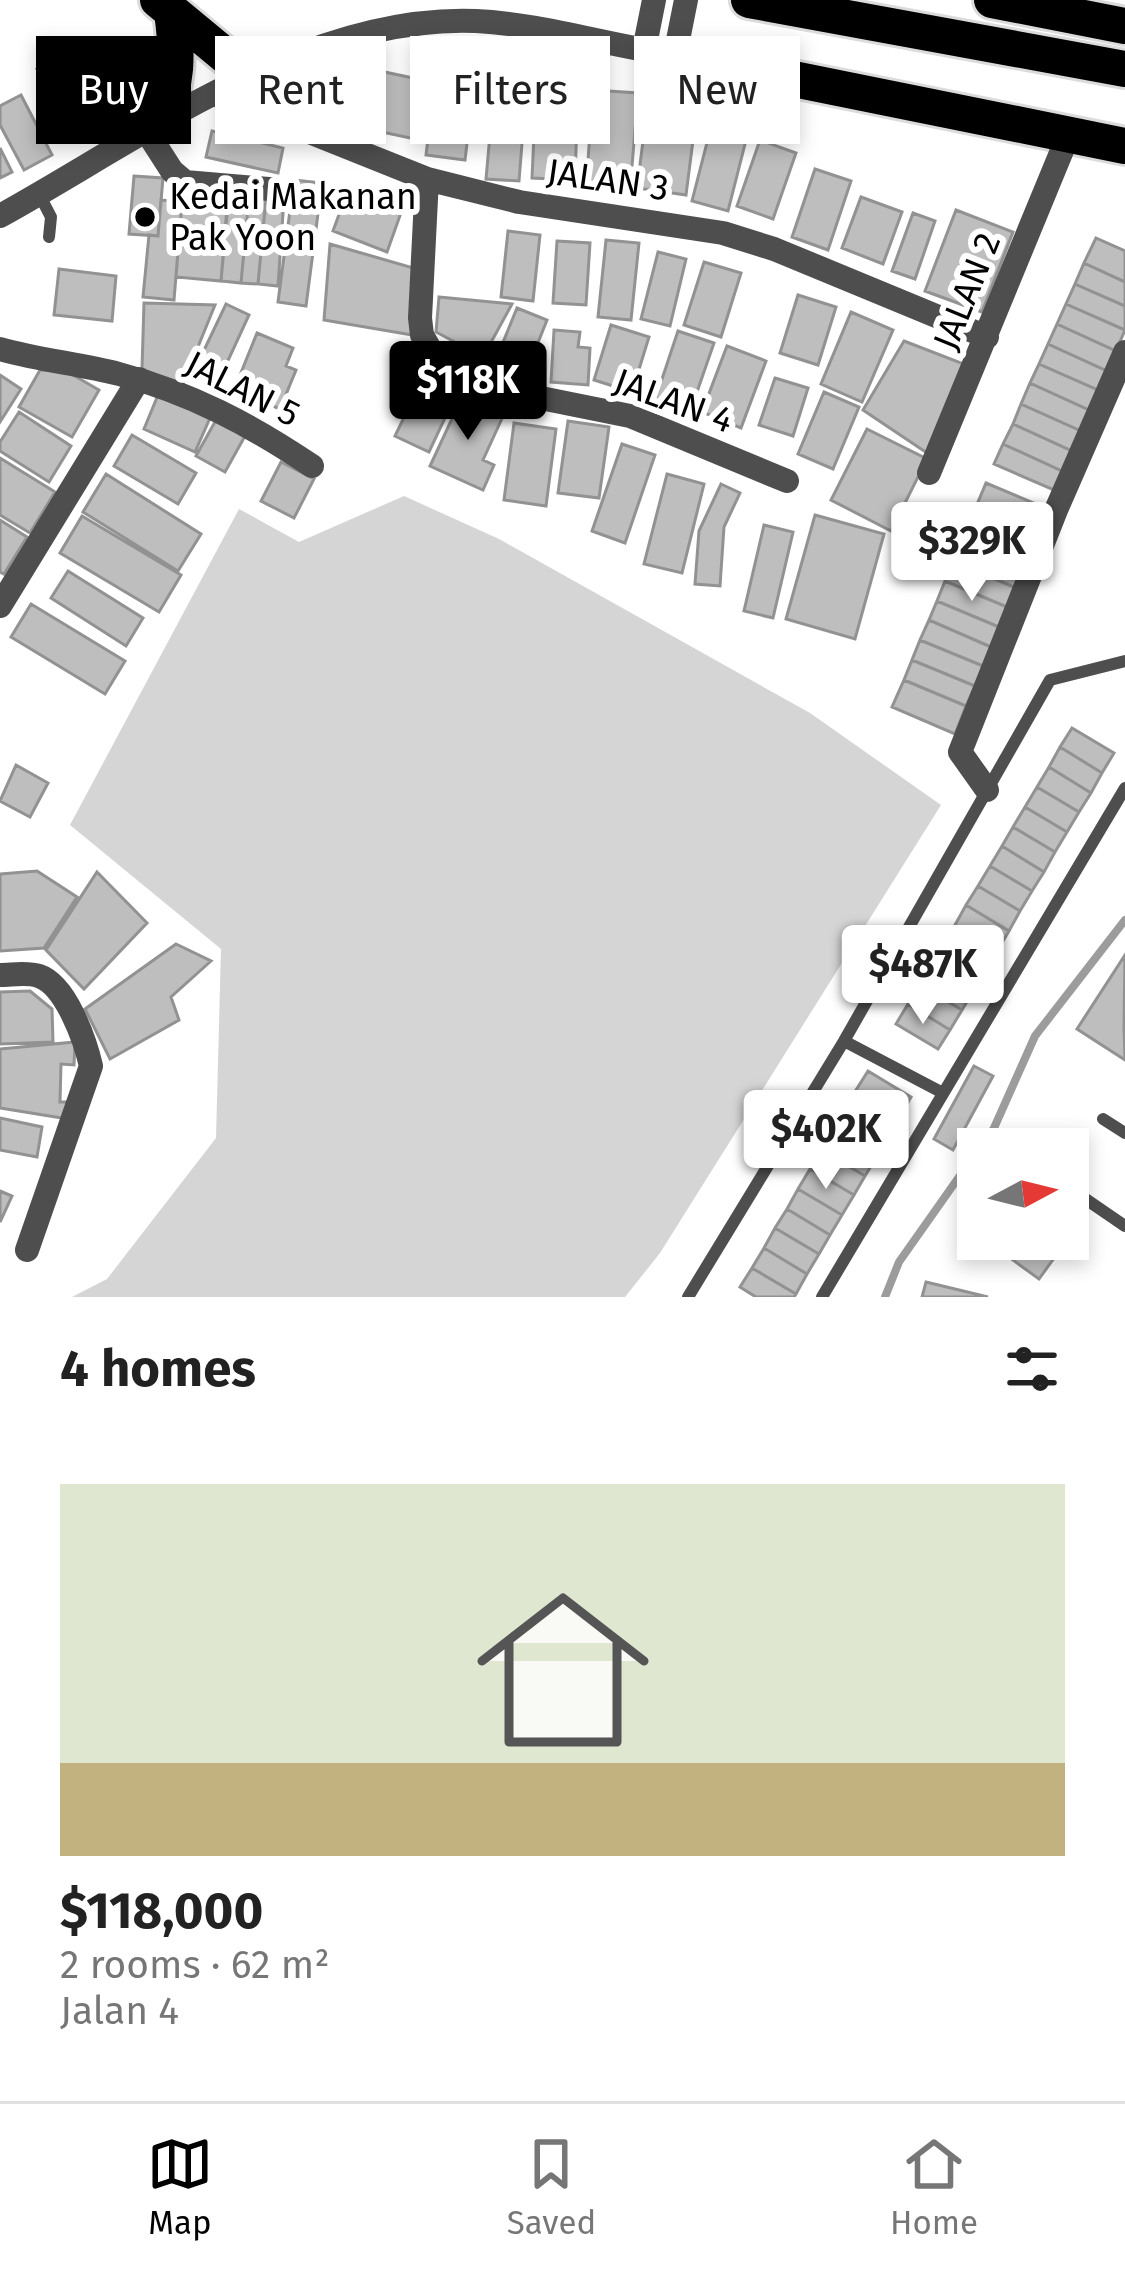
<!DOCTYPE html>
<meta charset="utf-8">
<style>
body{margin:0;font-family:"Fira Sans",sans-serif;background:#f2f2f2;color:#222;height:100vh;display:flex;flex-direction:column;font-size:45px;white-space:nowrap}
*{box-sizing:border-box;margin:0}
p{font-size:39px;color:#767676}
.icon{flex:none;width:66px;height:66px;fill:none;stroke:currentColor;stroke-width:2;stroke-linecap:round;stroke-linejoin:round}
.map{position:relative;height:1297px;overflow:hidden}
.panel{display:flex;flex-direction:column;background:#fff;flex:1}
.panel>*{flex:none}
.guide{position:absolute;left:36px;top:36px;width:1053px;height:108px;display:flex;gap:24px}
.needle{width:78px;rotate:83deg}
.fabs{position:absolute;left:957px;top:1128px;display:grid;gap:24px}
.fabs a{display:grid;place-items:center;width:132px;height:132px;border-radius:0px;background:#fff;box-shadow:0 6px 18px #0003;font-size:60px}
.price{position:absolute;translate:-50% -102px;padding:0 27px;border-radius:12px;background:#fff;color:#222;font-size:39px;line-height:78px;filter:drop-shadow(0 3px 6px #0008)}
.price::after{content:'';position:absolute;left:50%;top:72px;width:36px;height:27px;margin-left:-18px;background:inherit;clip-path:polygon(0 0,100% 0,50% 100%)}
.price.selected{background:#000;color:#fff}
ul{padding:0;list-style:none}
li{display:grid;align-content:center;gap:24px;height:636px;padding:0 60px}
li span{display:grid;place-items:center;height:372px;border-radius:0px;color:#555}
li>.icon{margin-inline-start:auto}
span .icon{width:216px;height:216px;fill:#fffc;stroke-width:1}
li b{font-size:51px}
h2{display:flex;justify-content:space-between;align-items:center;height:144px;padding:0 60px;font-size:51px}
.pill{padding:0 42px;border-radius:0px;background:#fff;box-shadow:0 6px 18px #0003;font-size:42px;line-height:108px}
.pill.selected{background:#000;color:#fff}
.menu{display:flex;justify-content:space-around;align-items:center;height:168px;border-top:3px solid #e0e0e0;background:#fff;font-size:33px;color:#767676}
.menu a{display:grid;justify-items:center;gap:6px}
.menu .selected{color:#000}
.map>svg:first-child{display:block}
</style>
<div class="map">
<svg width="1125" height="1297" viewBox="0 0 1125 1297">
<rect width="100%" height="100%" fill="#fff"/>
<path fill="#d5d5d5" d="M 404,496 L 499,539 L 810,713 L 941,805 L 660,1253 L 625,1297 L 72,1297 L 107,1279 L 216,1138 L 221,949 L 70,825 L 239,509 L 299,542 Z"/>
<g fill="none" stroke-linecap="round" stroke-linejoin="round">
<path stroke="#9c9c9c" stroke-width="8" d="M 979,1149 L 994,1128 L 1035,1036 L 1125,920
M 885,1297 L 899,1262 L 978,1150"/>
</g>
<path fill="#bebebe" stroke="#929292" stroke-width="3" d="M 77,48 L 112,116 L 86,129 L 52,62 Z
M 52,62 L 86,129 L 72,136 L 37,69 Z
M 380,71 L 427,81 L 415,139 L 368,129 Z
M 435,81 L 474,86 L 465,160 L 426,155 Z
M 494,90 L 526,93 L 519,181 L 486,179 Z
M 593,90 L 638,93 L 630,191 L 586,188 Z
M 536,91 L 578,93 L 575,180 L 532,178 Z
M 21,95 L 52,155 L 24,170 L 0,125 L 0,106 Z
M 648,102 L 697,109 L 686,195 L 637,188 Z
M 212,131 L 283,148 L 278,173 L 206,157 Z
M 710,131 L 746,140 L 728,211 L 692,201 Z
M 760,140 L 796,153 L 773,219 L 737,206 Z
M 0,148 L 12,172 L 0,178 Z
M 815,169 L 851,181 L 828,250 L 792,237 Z
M 134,176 L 163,178 L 158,236 L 129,234 Z
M 294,180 L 322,183 L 306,306 L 278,302 Z
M 348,190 L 402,210 L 387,252 L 333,231 Z
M 183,191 L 228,194 L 221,281 L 176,277 Z
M 229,193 L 249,197 L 241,283 L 221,281 Z
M 249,197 L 266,198 L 258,284 L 241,283 Z
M 861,197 L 902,212 L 883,264 L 842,248 Z
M 266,198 L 284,199 L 278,286 L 258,284 Z
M 161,200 L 182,202 L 174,300 L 143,297 L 149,235 L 158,236 Z
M 956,210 L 1013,232 L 982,312 L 925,291 Z
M 913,213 L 935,221 L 915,279 L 892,271 Z
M 508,231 L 540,235 L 533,301 L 501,297 Z
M 1096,238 L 1125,251 L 1125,282 L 1084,263 Z
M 606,240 L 639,243 L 631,320 L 598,317 Z
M 557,241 L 590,243 L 586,305 L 553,303 Z
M 330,244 L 417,269 L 412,335 L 324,320 Z
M 658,252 L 686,259 L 670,326 L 641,319 Z
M 704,262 L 741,273 L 721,337 L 684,325 Z
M 1084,263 L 1125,282 L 1125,306 L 1075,284 Z
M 59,269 L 116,276 L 112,321 L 54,315 Z
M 1075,284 L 1125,306 L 1125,330 L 1066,304 Z
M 798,295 L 836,307 L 818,365 L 780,353 Z
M 439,297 L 512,304 L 483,357 L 436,332 Z
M 144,303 L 215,305 L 182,386 L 142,369 Z
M 226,304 L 249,315 L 220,378 L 196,367 Z
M 1066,304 L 1125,330 L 1116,351 L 1057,324 Z
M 517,308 L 547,320 L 525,375 L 495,362 Z
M 851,312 L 893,330 L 862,402 L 821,384 Z
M 1057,324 L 1116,351 L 1107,371 L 1048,344 Z
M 611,325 L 649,337 L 632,392 L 594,380 Z
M 554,330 L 580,332 L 578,347 L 590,348 L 588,385 L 551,382 Z
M 678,331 L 714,343 L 690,412 L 655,400 Z
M 257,333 L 293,348 L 286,366 L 296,370 L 280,409 L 234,390 Z
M 904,341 L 969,366 L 933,457 L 863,410 Z
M 1048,344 L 1107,371 L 1098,390 L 1039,364 Z
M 727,346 L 766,361 L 741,428 L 702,412 Z
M 1039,364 L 1098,390 L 1089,410 L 1030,383 Z
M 40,370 L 66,371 L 99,390 L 72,437 L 19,407 Z
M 0,375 L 21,389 L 0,422 Z
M 775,378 L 808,388 L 793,436 L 759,425 Z
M 1030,383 L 1089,410 L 1081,431 L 1021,404 Z
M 419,386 L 452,403 L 429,452 L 395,436 Z
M 824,392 L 859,407 L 833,469 L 798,454 Z
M 158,395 L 210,418 L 195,452 L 144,429 Z
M 463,395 L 504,414 L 483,460 L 494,465 L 483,490 L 430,466 Z
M 1021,404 L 1081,431 L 1072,451 L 1013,424 Z
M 19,412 L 71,446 L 49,482 L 0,451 L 0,442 Z
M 216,420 L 245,436 L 225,472 L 196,456 Z
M 568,421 L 609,427 L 599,498 L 558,493 Z
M 514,423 L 556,429 L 546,506 L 504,500 Z
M 1013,424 L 1072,451 L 1062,471 L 1003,444 Z
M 867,429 L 927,459 L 891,531 L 831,500 Z
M 132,435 L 196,473 L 178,504 L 114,466 Z
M 622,444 L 655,455 L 625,543 L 592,531 Z
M 1003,444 L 1062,471 L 1054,490 L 994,464 Z
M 0,458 L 55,492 L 30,533 L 0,515 Z
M 281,462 L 314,479 L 294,518 L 261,501 Z
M 106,474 L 201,534 L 178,571 L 83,512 Z
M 667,474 L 704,484 L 682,573 L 644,564 Z
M 986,483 L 1048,509 L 1040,529 L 978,502 Z
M 721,484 L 740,493 L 724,527 L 720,586 L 695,584 L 699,531 Z
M 978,502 L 1040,529 L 1032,548 L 970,522 Z
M 815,515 L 884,534 L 855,639 L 786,619 Z
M 82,516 L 181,575 L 159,612 L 60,553 Z
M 0,520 L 27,537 L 4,574 L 0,572 Z
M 970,522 L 1032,548 L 1024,568 L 961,541 Z
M 764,525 L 793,532 L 773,618 L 744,611 Z
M 961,541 L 1024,568 L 1016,588 L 953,561 Z
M 953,561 L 1016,588 L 1007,607 L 945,581 Z
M 68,571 L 143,618 L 126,646 L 51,598 Z
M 945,581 L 1007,607 L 999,627 L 937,601 Z
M 937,601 L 999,627 L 991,647 L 929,620 Z
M 31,604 L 125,661 L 105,694 L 11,637 Z
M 929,620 L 991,647 L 983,666 L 920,640 Z
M 920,640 L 983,666 L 975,686 L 912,660 Z
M 912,660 L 975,686 L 966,706 L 904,680 Z
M 904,680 L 966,706 L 955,734 L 892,707 Z
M 1072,728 L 1114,753 L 1102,773 L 1060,747 Z
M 1060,747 L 1102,773 L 1091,793 L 1049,767 Z
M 16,765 L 48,783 L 30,817 L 0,801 Z
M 1049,767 L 1091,793 L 1079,812 L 1037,787 Z
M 1037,787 L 1079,812 L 1067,832 L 1025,807 Z
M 1025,807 L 1067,832 L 1055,852 L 1013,827 Z
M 1013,827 L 1055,852 L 1044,872 L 1002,846 Z
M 1002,846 L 1044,872 L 1032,891 L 990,866 Z
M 990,866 L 1032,891 L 1020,911 L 978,886 Z
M 37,871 L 77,897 L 44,948 L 0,951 L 0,874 Z
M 97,872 L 147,923 L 84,989 L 46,950 Z
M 978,886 L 1020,911 L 1009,931 L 966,905 Z
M 966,905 L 1009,931 L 997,951 L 955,925 Z
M 955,925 L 997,951 L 985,971 L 943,945 Z
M 176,944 L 211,961 L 171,997 L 179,1020 L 110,1059 L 85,1009 Z
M 943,945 L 985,971 L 974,990 L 931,965 Z
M 1125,955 L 1124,1027 L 1125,1060 L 1077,1029 Z
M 931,965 L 974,990 L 962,1010 L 919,985 Z
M 919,985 L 962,1010 L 950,1030 L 908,1004 Z
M 30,991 L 52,1009 L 53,1042 L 0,1044 L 0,992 Z
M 908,1004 L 950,1030 L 938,1049 L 896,1024 Z
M 75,1042 L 74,1065 L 61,1064 L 60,1102 L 72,1102 L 68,1119 L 0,1108 L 0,1049 Z
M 974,1066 L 993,1076 L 953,1150 L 934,1139 Z
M 868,1071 L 911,1097 L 900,1116 L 856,1090 Z
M 856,1090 L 900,1116 L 888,1136 L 844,1110 Z
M 844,1110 L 888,1136 L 877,1156 L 833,1130 Z
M 0,1118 L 42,1127 L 37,1157 L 0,1150 Z
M 833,1130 L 877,1156 L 865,1176 L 821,1150 Z
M 821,1150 L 865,1176 L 854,1195 L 810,1169 Z
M 810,1169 L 854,1195 L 842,1215 L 798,1189 Z
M 798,1189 L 842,1215 L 830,1235 L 787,1209 Z
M 0,1191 L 12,1196 L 0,1222 Z
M 787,1209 L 830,1235 L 819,1254 L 775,1228 Z
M 775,1228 L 819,1254 L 807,1274 L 764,1248 Z
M 984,1239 L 1065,1239 L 1067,1240 L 1039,1279 Z
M 764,1248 L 807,1274 L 796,1294 L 752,1268 Z
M 752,1268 L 796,1294 L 794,1297 L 756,1297 L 740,1287 Z
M 926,1282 L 988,1297 L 922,1297 Z"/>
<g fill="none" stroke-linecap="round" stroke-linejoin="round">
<defs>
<path id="motorway" d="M 158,0 L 251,77
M 749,0 L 1125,69
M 992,0 L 1125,26
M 675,55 L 1125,146
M 160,123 C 178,84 178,55 172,12"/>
</defs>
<use href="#motorway" stroke="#dbdbdb" stroke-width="42"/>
<path stroke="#4e4e4e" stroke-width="12" d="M 39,194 L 51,217 L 49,237
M 844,1041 L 943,1093
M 1103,1119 L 1125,1133
M 1068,1187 L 1125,1226
M 688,1297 L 844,1041 L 1050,680 L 1125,661
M 822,1297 L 1125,788"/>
<path stroke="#4e4e4e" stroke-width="24" d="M 217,95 L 427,179 L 519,202 L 723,233 L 774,249 L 987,337
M 147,132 L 172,171 L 185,182 L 269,189
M 427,179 L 420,318 L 422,335 L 431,351 L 521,394 L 630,416 L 787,481
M 0,349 C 39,360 80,364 119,374 C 191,393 251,425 312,466
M 929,473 L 1068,136
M 0,606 L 139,379
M 987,790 L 960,752 L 1056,510 L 1125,352
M 0,975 C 12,975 27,972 39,976 C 66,985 85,1040 91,1066 L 27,1250"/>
<path stroke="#4e4e4e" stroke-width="24" d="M 644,50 L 654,0
M 0,216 C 143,137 306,14 476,21 C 542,24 609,46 675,55 L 686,0"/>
<use href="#motorway" stroke="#000" stroke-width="36"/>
</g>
<circle fill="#000" stroke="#fff" stroke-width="4.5" cx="145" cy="217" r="12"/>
<g text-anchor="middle" stroke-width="12" stroke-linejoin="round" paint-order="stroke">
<g font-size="36" fill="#000" stroke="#fff">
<text transform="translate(608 179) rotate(8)" y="13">JALAN 3</text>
<text transform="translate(966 291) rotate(-68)" y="13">JALAN 2</text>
<text transform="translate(243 388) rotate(27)" y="13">JALAN 5</text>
<text transform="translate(674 400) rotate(20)" y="13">JALAN 4</text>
</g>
<g font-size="36" fill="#000" stroke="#fff" text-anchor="start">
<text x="169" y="209">Kedai Makanan<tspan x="169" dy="41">Pak Yoon</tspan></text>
</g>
</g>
</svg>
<div class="fabs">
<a><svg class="needle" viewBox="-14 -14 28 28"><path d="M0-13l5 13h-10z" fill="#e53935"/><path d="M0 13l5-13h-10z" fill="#767676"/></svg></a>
</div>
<b class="price selected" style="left:468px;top:443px">$118K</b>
<b class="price" style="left:972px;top:604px">$329K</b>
<b class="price" style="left:923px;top:1027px">$487K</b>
<b class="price" style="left:826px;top:1192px">$402K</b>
<div class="guide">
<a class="pill selected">Buy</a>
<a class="pill">Rent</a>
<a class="pill">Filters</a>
<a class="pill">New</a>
</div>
</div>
<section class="panel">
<h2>4 homes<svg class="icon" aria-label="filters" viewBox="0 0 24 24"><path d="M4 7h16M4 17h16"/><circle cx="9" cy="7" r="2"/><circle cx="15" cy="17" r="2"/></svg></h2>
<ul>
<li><span style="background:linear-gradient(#dfe7d0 75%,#c2b280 0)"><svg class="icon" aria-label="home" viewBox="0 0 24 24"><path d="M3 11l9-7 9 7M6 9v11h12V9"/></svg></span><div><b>$118,000</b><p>2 rooms · 62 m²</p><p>Jalan 4</p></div></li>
</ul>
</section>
<nav class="menu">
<a class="selected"><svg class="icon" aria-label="map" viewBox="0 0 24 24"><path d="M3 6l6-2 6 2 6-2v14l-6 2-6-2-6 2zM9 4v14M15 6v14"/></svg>Map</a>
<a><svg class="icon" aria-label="saved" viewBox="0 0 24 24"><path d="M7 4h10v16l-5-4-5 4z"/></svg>Saved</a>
<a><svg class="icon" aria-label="home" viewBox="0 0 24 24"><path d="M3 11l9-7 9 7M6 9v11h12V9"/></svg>Home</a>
</nav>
